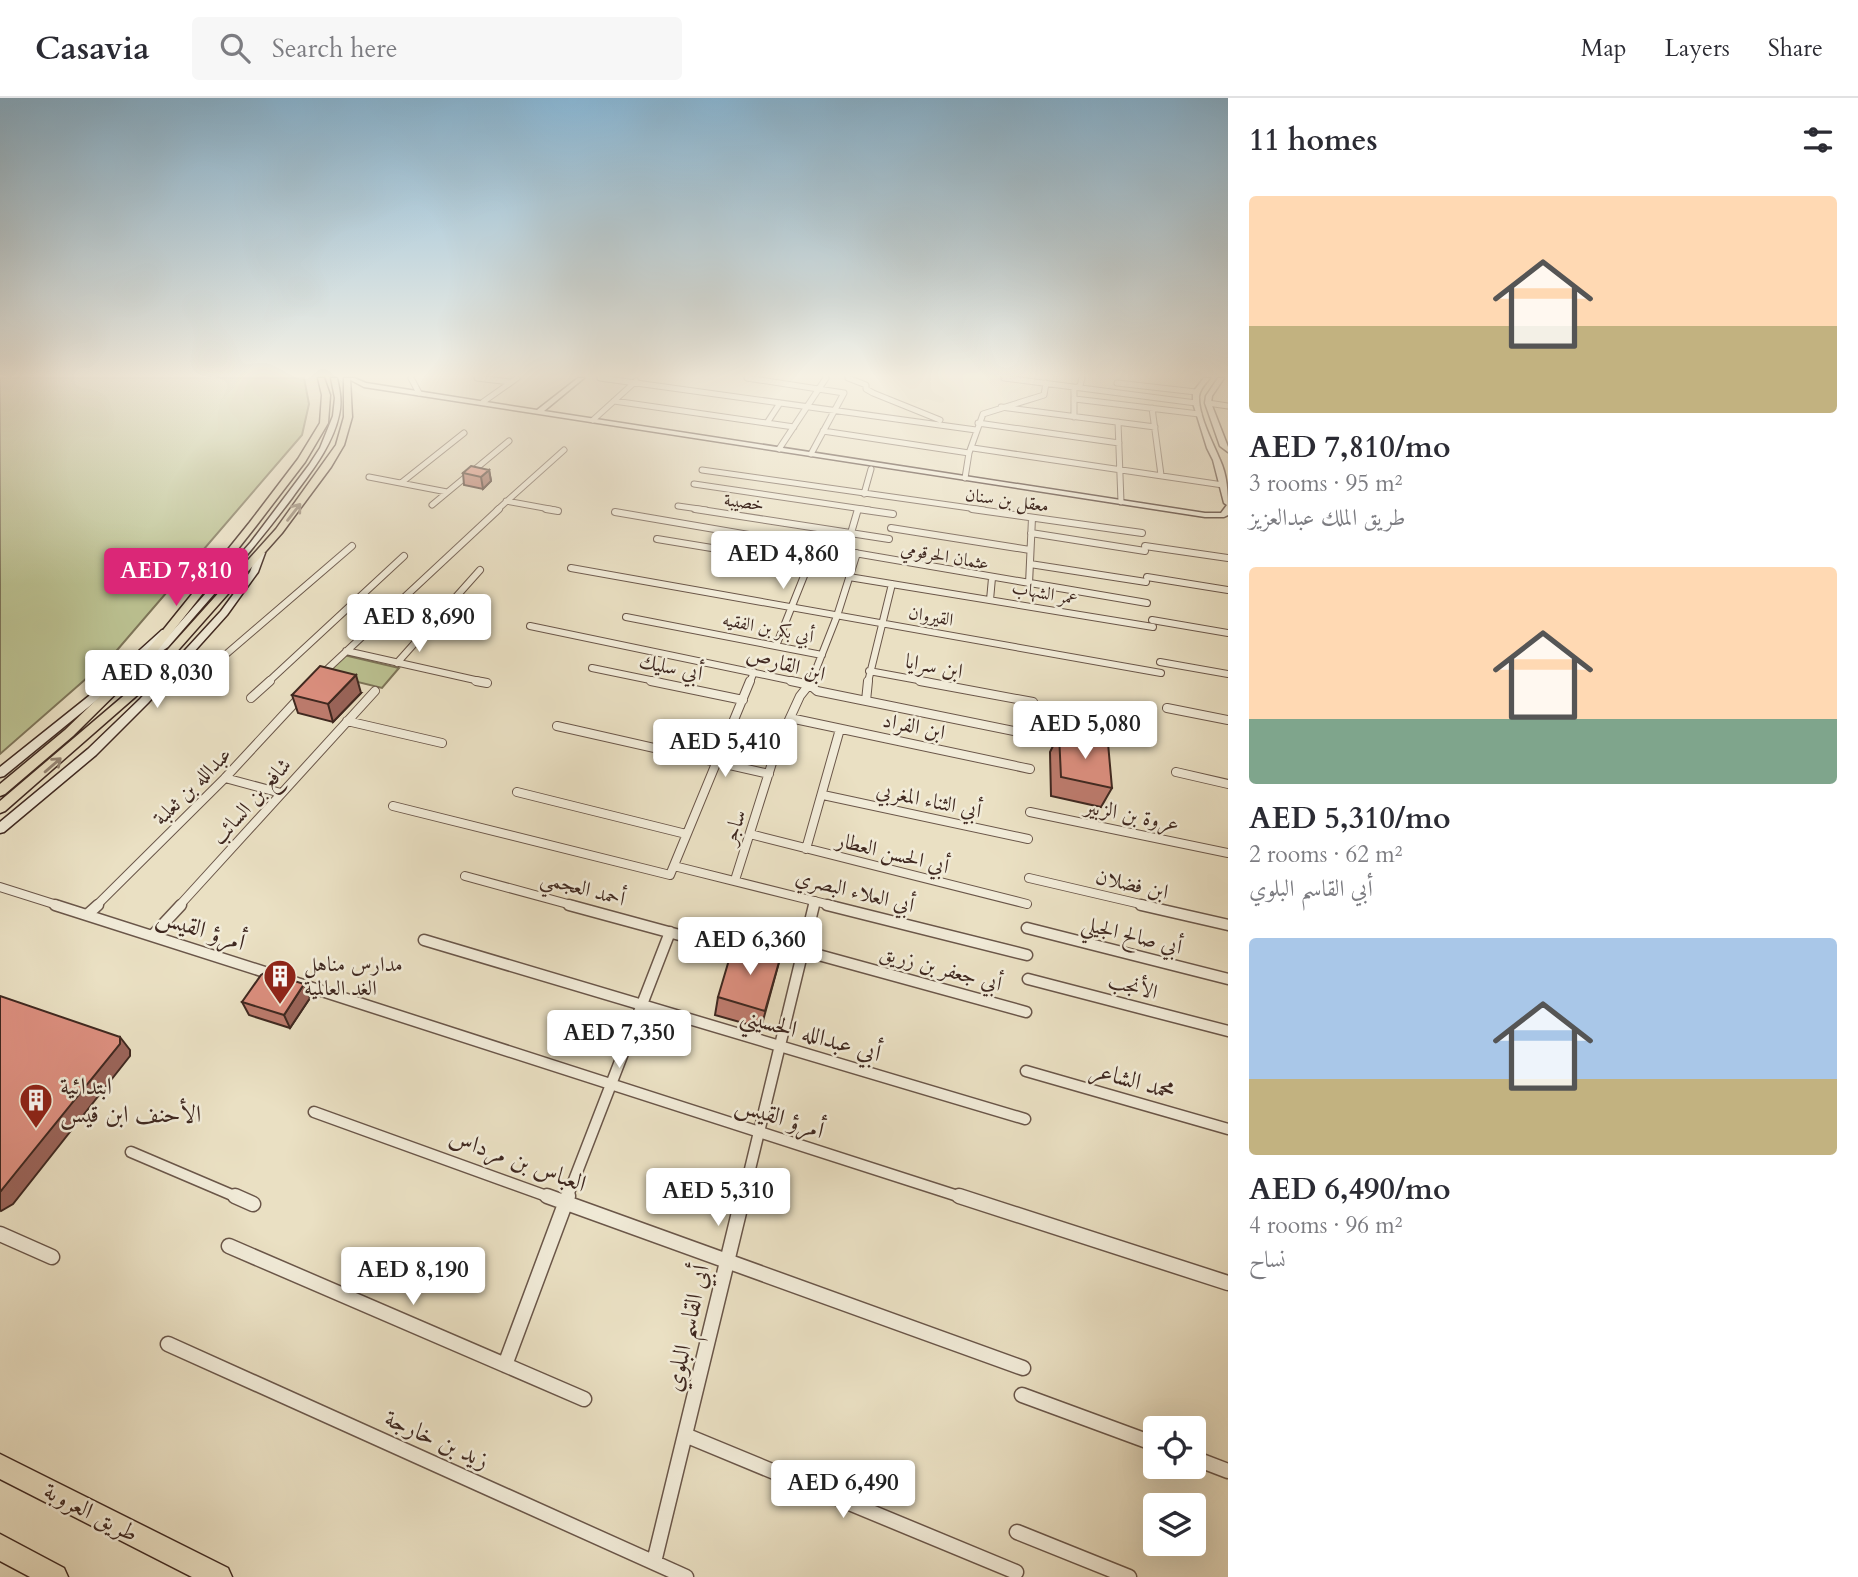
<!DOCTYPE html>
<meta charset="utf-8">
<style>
body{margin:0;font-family:Cardo,Amiri,serif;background:#f7f7f7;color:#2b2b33;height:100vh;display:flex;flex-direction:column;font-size:26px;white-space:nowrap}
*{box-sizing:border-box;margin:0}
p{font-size:23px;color:#7c7c81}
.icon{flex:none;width:38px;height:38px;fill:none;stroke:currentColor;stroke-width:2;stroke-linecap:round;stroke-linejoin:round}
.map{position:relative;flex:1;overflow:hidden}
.panel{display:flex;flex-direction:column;background:#fff;width:630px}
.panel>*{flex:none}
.tools{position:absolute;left:1143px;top:1318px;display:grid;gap:14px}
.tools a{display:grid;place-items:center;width:63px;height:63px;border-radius:7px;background:#fff;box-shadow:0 7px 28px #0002;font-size:35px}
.price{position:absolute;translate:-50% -60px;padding:0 16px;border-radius:7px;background:#fff;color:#222;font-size:23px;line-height:46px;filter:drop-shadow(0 2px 4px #0008)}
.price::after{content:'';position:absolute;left:50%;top:42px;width:21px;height:16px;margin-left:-10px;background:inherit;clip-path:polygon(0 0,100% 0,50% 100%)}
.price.selected{background:#db2777;color:#fff}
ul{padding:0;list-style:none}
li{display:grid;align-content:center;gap:14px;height:371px;padding:0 21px}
li span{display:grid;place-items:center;height:217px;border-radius:7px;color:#555}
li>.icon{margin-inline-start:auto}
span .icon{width:126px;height:126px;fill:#fffc;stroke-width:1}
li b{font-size:30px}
h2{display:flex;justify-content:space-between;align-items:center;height:84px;padding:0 21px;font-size:30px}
header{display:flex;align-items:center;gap:42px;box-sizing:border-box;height:98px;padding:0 35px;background:#fff;border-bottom:2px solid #e1e1e2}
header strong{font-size:33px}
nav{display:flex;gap:38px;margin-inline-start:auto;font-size:24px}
.search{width:490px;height:63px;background:#f7f7f7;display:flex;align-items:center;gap:18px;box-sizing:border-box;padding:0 24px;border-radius:7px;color:#7c7c81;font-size:26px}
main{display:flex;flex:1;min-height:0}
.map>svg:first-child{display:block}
</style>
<header>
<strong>Casavia</strong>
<div class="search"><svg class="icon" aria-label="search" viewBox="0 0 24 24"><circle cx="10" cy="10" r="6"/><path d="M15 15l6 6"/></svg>Search here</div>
<nav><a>Map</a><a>Layers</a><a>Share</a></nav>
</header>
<main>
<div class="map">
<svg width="1228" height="1479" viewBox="0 0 1228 1479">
<rect width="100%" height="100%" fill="#eae0c3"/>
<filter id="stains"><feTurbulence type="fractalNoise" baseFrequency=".00286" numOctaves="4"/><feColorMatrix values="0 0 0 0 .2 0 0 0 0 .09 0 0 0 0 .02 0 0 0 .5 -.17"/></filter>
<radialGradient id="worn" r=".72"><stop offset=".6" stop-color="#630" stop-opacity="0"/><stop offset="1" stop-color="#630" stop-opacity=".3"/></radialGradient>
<path fill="#bbc191" stroke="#7d7458" stroke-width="2" d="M 0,280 L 304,280 L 309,306 L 302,337 L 112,558 L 0,656 Z
M 344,557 L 399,570 L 382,590 L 325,576 Z"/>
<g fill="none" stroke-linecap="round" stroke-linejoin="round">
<defs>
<path id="street-far4" d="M 411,280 L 419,295
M 477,280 L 510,284
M 600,280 L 976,332
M 747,280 L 844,295 L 811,356
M 848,280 L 866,287 L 866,291 L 873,295 L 940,322
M 1004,280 L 1196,305
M 1117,285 L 1196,294
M 1075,301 L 1199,316
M 614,303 L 794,329
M 483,304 L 517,280
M 1208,305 L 1228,308
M 1001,309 L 1155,329
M 1152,310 L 1161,377
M 1074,319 L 1074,291 L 1080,288 L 1082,280
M 593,322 L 636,283
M 1118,324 L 1121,404
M 767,325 L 780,305
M 978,325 L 1119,345
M 823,333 L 969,355
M 973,350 L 1223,387
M 779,351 L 826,280
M 702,372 L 984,412
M 369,379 L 447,394
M 965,380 L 969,355 L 983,316 L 1044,297 L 1046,285
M 401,385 L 464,335
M 694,386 L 869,412
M 864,396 L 871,371
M 506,403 L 555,412
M 432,407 L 509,343
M 678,408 L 706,412
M 497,412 L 564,352"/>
<path id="street-far3" d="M 546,411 L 558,413
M 695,411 L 889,441
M 858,411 L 893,416
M 972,411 L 1142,435
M 615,414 L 1147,505
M 891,430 L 1030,452
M 851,435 L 858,411
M 1031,435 L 1145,453
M 657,441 L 809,466
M 1145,448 L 1228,460
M 1030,466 L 1146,484
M 571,470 L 1161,575
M 849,479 L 1153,529
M 1147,479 L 1228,492
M 1029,486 L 1032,420
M 990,502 L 992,480
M 626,519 L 822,557
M 1152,522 L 1228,535
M 530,528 L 798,584
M 776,548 L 816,448
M 346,553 L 484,584
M 224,558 L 352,448
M 1160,564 L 1228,576
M 397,565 L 480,472
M 592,570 L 660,584
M 869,573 L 929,584
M 321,577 L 499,411
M 268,584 L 404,458
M 750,584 L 754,574
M 811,584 L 837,518 L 857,455
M 868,584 L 892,486"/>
<path id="street-far2" d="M 476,583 L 487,585
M 651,583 L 743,602
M 791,583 L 810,587 L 817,593 L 1033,637
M 920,583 L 1033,604
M 251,600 L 270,583
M 866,603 L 868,583
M 1167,610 L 1228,622
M 790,620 L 1030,671
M 347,623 L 442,645
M 557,628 L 769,676
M 1176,674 L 1228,686
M 225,680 L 281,695
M 517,694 L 686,736
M 823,697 L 1028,741
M 393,708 L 670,777 L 750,583
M 1030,714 L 1228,755
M 750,736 L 1027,806
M 806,751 L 840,631
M 674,768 L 834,808
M 465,778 L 575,808
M 1029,780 L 1149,808
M 735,782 L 778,646 L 800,598 L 812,583
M 0,789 L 60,808
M 96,808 L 225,680 L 302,597
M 179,808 L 375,593
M 814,808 L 815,803"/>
<path id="street-far1" d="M 55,807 L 274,877
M 569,807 L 731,851
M 827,807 L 1027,857
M 1141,807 L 1228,827
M 88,816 L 98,807
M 1027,830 L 1228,881
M 153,837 L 181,807
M 424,842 L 1025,1021
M 804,853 L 1026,914
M 1028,881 L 1228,933
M 294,884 L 964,1100
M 1026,973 L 1228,1031
M 314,1014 L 552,1100
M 131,1054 L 239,1100
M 567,1100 L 670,834
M 743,1100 L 814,807"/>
<path id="street" d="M 235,1098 L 253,1106
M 547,1098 L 1023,1270
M 959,1098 L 1228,1185
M 0,1136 L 52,1159
M 229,1148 L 584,1301
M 168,1246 L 686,1479
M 505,1267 L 568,1098
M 1022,1297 L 1155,1346
M 685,1337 L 1016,1474
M 1194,1360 L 1228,1373
M 1017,1434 L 1129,1479
M 654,1464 L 743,1098"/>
<path id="secondary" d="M 331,280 L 337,280 C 340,293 342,304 339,317 C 332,349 310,375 292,400 C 253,452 211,500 168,549 L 150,561 L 143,560 L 97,602 L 4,678 L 0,679 L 0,669 L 89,598 L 162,532 L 168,532 L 168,536 L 151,552 L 162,545 L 251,444 L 309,367 L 320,350 L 333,318 L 335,300 Z
M 347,280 L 354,280 L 366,285 L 537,312 L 578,280 L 584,280 L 544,313 L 1205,415 L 1221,415 L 1227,407 L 1224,405 L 1213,362 L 1207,350 L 1193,305 L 1193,294 L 1204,280 L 1210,280 C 1206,285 1200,291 1199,298 C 1198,317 1213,345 1220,362 C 1228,379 1228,398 1228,417 L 1224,419 L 1205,419 L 364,289 Z
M 1218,280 L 1224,280 L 1212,298 L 1211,305 L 1228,349 L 1228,354 L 1220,348 L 1205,305 L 1206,298 Z
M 258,453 L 265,455 L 258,474 L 227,517 L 148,605 L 96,657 L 4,734 L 0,735 L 0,724 L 88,651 L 140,601 L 221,513 L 250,474 Z"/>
<path id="primary" d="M 318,280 L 324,280 L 330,297 L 328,325 L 305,364 L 256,428 L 151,561 L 73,638 L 5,696 L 0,698 L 0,686 L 65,632 L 143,557 L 250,424 L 298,361 L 320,325 L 322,297 Z
M 344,280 L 350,280 L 352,319 L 344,347 L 331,369 L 282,435 L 142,593 L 5,713 L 0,715 L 0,703 L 134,589 L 276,431 L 336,347 L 344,319 Z
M 0,1356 L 228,1470 L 232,1479 L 192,1479 L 0,1381 Z
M 0,1436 L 64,1470 L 68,1479 L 30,1479 L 0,1463 Z"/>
</defs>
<use href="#street-far4" stroke="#6a5649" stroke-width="7"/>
<use href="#street-far3" stroke="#6a5649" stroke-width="8"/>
<use href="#street-far2" stroke="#6a5649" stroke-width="10"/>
<use href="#street-far1" stroke="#6a5649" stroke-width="13"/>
<use href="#street" stroke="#6a5649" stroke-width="17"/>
<use href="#secondary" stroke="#3f2820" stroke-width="3"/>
<use href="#primary" stroke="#3f2820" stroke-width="3"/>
<use href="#street-far4" stroke="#f1ebd8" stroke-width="5"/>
<use href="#street-far3" stroke="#f1ebd8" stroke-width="6"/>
<use href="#street-far2" stroke="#f1ebd8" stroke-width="8"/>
<use href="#street-far1" stroke="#f1ebd8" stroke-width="10"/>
<use href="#street" stroke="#f1ebd8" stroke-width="14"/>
<use href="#secondary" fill="#f1ebd8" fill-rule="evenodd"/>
<use href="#primary" fill="#eae0c3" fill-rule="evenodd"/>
</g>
<path fill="#bd7b6d" stroke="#3f2820" stroke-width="2" d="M 489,372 L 491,383 L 483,391 L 464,387 L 463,375 Z
M 361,595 L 333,624 L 298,615 L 292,597 Z
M 1059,636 L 1112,690 L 1101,709 L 1051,698 L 1050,654 Z
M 781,857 L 761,930 L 715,917 L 718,899 Z
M 310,900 L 290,930 L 249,917 L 242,904 Z"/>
<path fill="#9a6459" stroke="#3f2820" stroke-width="2" d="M 489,372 L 491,383 L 483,391 L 481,379 Z
M 356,577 L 361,595 L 333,624 L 328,606 Z
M 304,886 L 310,900 L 290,930 L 284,917 Z
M 120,939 L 130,952 L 130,958 L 13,1106 L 1,1113 L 0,1112 L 0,1094 Z"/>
<path fill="#dc8f7f" stroke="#3f2820" stroke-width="2" d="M 471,368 L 489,372 L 481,379 L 463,375 Z
M 320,568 L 356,577 L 328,606 L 292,597 Z
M 1059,636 L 1108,645 L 1112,690 L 1061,679 Z
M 734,845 L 781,857 L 765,913 L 718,899 Z
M 266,874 L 304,886 L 284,917 L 242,904 L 261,877 Z
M 0,898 L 120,939 L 120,946 L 0,1094 Z"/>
<defs><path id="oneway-shaft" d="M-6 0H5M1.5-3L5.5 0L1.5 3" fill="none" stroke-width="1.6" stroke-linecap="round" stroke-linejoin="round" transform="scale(1.75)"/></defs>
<g stroke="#948472">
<use href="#oneway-shaft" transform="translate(294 414) rotate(-52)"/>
<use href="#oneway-shaft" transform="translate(53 667) rotate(-41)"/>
</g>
<linearGradient id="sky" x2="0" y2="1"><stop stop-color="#88b7d6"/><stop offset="0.57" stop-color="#f6f1e4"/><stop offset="1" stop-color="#f6f1e4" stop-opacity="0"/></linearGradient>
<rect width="1228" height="487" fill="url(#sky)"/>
<defs>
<symbol id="building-pin" viewBox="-11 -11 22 30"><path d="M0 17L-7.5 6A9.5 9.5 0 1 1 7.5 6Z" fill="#8f2418" stroke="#f1ebd8"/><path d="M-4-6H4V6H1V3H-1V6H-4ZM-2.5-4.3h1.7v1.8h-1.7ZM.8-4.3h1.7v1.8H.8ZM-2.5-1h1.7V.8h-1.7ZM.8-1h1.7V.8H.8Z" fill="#fff"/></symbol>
</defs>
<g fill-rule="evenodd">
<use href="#building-pin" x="261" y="859" width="38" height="52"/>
<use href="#building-pin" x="17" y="983" width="38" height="52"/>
</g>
<g text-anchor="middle" stroke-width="5" stroke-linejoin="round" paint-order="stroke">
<g font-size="18" fill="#3f2820" stroke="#f1ebd8">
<text transform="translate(1007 402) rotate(8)" y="6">معقل بن سنان</text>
<text transform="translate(744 404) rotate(8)" y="6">خصيبة</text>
<text transform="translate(945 458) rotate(10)" y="6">عثمان الحرقومي</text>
<text transform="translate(1045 495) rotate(10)" y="6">عمر الشهاب</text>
<text transform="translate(931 518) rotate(10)" y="6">القيروان</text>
<text transform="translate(768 530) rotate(11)" y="6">أبي بكر بن الفقيه</text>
</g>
<g font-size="21" fill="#3f2820" stroke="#f1ebd8">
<text transform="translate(786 566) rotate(15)" y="7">ابن القارص</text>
<text transform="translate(934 568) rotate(11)" y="7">ابن سرايا</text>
<text transform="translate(671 569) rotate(12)" y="7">أبي سليك</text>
<text transform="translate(914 628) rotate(12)" y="7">ابن الفراد</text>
<text transform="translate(192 688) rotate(-45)" y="7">عبدالله بن ثعلبة</text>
<text transform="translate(929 702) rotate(12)" y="7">أبي الثناء المغربي</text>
<text transform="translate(251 703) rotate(-48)" y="7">شافع بن السائب</text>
<text transform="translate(1132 717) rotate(11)" y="7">عروة بن الزبير</text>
<text transform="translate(734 729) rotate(-72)" y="7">ساجر</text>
<text transform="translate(893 755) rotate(14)" y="7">أبي الحسن العطار</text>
<text transform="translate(1132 786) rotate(13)" y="7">ابن فضلان</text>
<text transform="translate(583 790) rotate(15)" y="7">أحمد العجمي</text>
<text transform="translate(855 793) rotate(14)" y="7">أبي العلاء البصري</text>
<text transform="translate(1132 837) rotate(14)" y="7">أبي صالح الجيلي</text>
<text transform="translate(941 870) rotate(15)" y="7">أبي جعفر بن زريق</text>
<text transform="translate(1133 888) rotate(15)" y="7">الأنجب</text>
</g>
<g font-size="21" fill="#3f2820" stroke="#f1ebd8" text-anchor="start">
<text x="304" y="873">مدارس مناهل<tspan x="304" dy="24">الغد العالمية</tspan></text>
</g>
<g font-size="24" fill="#3f2820" stroke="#f1ebd8">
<text transform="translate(201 831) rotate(18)" y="8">أمرؤ القيس</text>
<text transform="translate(811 936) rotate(16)" y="8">أبي عبدالله الحسيني</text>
<text transform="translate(1133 982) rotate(16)" y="8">محمد الشاعر</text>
<text transform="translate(780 1019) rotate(18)" y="8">أمرؤ القيس</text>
<text transform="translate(518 1062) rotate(20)" y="8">العباس بن مرداس</text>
<text transform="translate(687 1230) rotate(-77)" y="8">أبي القاسم البلوي</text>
<text transform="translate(437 1341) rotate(24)" y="8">زيد بن خارجة</text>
<text transform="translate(91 1414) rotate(27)" y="8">طريق العروبة</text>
</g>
<g font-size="24" fill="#3f2820" stroke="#f1ebd8" text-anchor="start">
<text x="60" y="996">ابتدائية<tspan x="60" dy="28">الأحنف ابن قيس</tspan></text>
</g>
</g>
<rect width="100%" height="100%" filter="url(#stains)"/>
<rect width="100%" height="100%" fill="url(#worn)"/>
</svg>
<div class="tools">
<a><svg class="icon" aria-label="locate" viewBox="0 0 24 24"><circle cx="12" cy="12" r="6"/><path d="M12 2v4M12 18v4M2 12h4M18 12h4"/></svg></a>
<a><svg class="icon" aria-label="layers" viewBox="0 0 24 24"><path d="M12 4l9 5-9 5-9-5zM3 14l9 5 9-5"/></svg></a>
</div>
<b class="price" style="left:783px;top:493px">AED 4,860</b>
<b class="price selected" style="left:176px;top:510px">AED 7,810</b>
<b class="price" style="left:419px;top:556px">AED 8,690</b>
<b class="price" style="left:157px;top:612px">AED 8,030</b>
<b class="price" style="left:1085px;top:663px">AED 5,080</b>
<b class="price" style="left:725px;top:681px">AED 5,410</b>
<b class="price" style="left:750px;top:879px">AED 6,360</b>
<b class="price" style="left:619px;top:972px">AED 7,350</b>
<b class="price" style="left:718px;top:1130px">AED 5,310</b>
<b class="price" style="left:413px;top:1209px">AED 8,190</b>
<b class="price" style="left:843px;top:1422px">AED 6,490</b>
</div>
<section class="panel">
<h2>11 homes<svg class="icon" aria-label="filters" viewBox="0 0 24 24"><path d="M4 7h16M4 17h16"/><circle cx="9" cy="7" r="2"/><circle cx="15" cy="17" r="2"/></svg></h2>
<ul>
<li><span style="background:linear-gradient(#ffd9b3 60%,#c2b280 0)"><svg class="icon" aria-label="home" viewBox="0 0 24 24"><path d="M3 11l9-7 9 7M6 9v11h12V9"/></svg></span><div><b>AED 7,810/mo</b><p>3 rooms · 95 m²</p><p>طريق الملك عبدالعزيز</p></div></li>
<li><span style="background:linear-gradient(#ffd9b3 70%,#7fa58c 0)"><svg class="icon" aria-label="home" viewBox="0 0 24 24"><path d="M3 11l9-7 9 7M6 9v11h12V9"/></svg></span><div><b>AED 5,310/mo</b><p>2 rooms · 62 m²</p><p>أبي القاسم البلوي</p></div></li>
<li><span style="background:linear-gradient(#a9c7e8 65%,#c2b280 0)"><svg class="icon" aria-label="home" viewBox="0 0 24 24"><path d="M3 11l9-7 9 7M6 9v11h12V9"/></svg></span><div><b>AED 6,490/mo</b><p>4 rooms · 96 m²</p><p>نساح</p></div></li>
</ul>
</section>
</main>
